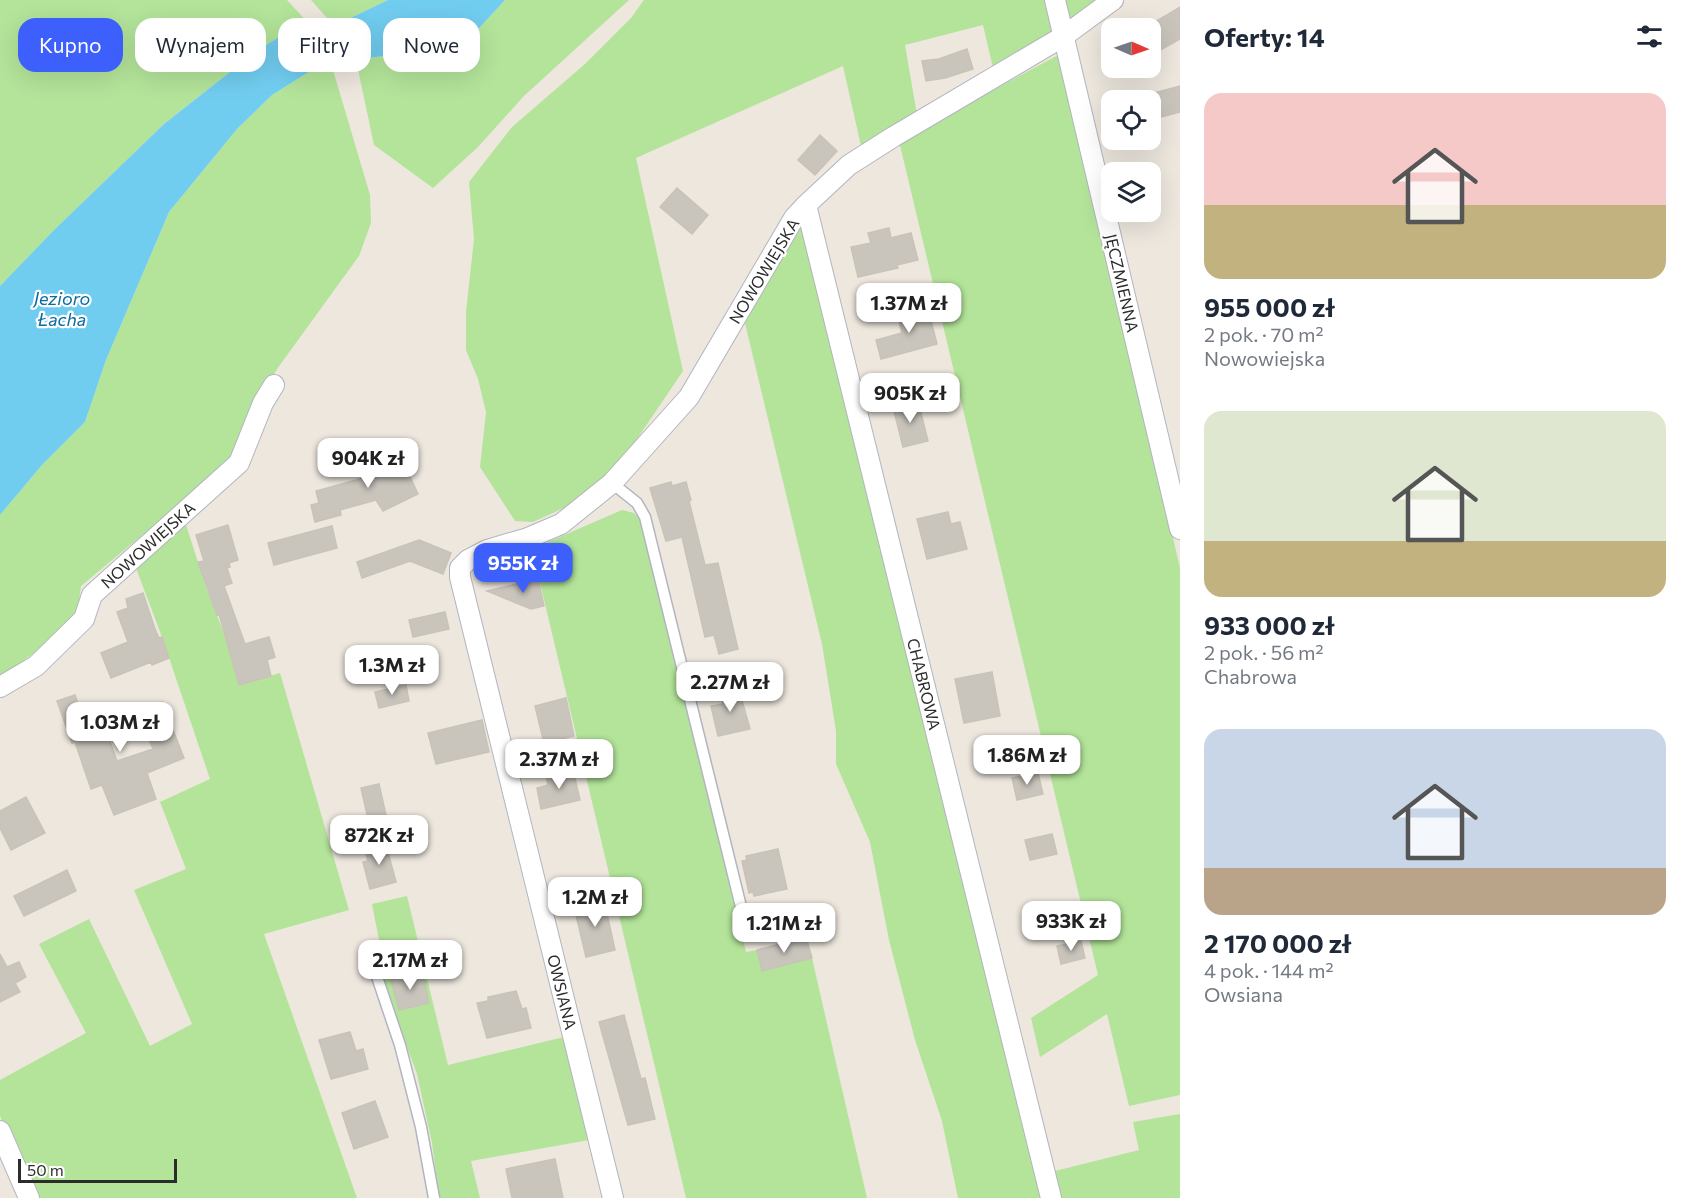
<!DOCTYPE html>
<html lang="pl">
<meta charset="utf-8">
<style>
body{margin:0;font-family:Commissioner,sans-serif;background:#f2f2f3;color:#1f2937;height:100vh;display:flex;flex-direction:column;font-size:22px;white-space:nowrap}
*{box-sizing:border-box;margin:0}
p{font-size:20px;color:#747a83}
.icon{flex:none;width:33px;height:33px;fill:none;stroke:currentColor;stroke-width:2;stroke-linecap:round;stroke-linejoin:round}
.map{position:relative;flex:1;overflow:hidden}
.panel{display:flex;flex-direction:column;background:#fff;width:510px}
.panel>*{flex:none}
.top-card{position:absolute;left:18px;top:18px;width:570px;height:54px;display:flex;gap:12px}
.needle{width:39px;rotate:92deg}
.buttons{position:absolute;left:1101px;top:18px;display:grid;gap:12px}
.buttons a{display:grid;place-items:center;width:60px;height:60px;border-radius:12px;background:#fff;box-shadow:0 6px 24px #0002;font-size:30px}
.scale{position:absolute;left:18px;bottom:15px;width:159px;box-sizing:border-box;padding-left:6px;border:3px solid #2c2c2c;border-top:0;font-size:16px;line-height:21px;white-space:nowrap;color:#2c2c2c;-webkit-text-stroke:4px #fff;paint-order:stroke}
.price{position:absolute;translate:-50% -51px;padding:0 14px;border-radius:12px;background:#fff;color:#222;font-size:20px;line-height:39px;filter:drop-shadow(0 2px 3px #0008)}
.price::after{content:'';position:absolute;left:50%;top:36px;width:18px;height:14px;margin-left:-9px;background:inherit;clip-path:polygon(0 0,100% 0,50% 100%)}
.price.on{background:#3d5ffb;color:#fff}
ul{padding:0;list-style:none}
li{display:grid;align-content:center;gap:12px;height:318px;padding:0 24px}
li span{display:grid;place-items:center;height:186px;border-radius:18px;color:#555}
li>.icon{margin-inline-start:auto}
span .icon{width:108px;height:108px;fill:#fffc;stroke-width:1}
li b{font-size:26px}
h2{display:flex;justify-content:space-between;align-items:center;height:72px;padding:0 24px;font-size:26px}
.chip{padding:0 21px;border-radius:18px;background:#fff;box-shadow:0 6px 24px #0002;font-size:21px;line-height:54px}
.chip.on{background:#3d5ffb;color:#fff}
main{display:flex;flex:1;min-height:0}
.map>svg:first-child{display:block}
</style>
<main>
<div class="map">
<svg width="1180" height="1198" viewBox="0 0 1180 1198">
<rect width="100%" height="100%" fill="#ede7de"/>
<path fill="#b3e49a" d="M 0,0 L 287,0 L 310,25 L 287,32 L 258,50 L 164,124 L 53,231 L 0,286 Z
M 311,0 L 388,0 L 334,26 Z
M 505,0 L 629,0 L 524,96 L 478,147 L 433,188 L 374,145 L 356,60 L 411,52 L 469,39 Z
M 644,0 L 1050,0 L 1052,33 L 993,68 L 983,25 L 905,45 L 917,115 L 861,146 L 843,66 L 636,158 L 683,371 L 614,473 L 566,507 L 533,522 L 515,521 L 480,467 L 486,412 L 478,379 L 466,350 L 466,312 L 474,239 L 469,182 L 512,127 L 585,64 L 631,18 Z
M 1062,0 L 1103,0 L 1068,21 Z
M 328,53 L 370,195 L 371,223 L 359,256 L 277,369 L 244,427 L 230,462 L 81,586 L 78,609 L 51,641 L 0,677 L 0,515 L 42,465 L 85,422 L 106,360 L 169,212 L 237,129 L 272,95 L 312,70 Z
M 1060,54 L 1180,568 L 1180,1095 L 1129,1106 L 1107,1014 L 1040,1057 L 1031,1018 L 1098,975 L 899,141 Z
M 804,217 L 1042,1198 L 958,1198 L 942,1121 L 915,1040 L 889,940 L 870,842 L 836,764 L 836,731 L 822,644 L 744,319 Z
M 622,510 L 634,513 L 642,522 L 746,952 L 757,950 L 763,971 L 812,958 L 867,1198 L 686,1198 L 532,549 Z
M 185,522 L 206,587 L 227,641 L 239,685 L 280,673 L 349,910 L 264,934 L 357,1198 L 36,1198 L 0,1116 L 0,1080 L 86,1033 L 39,944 L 89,919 L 150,1046 L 192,1024 L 134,890 L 186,869 L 160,802 L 210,779 L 162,637 L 136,568 Z
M 407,896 L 448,1065 L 564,1037 L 589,1140 L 471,1161 L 480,1198 L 439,1198 L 432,1143 L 417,1074 L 392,1007 L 382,970 L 379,940 L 372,904 Z
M 1180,1114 L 1180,1198 L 1058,1198 L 1051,1172 L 1139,1150 L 1133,1122 Z"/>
<path fill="#71cdf0" d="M 388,0 L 505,0 L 469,39 L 411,52 L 356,60 L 343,54 L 334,26 Z
M 310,25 L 326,39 L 328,53 L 312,70 L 272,95 L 237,129 L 169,212 L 106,360 L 85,422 L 42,465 L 0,515 L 0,286 L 53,231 L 164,124 L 258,50 L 287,32 Z"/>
<path fill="#c9c5bc" stroke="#c9c3b7" stroke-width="1.5" d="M 1180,7 L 1180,39 L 1157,52 L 1150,41 L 1150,25 Z
M 967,49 L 973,69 L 945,78 L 926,81 L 922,61 L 939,59 Z
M 1180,86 L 1180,112 L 1150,120 L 1150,94 Z
M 820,135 L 837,151 L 815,175 L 798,160 Z
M 677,188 L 708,215 L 692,234 L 660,207 Z
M 889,228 L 891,238 L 911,233 L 918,260 L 897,265 L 898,268 L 858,277 L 851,247 L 871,243 L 868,233 Z
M 927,305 L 937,344 L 881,359 L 876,340 L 902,333 L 897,313 Z
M 918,401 L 928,441 L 903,447 L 893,407 Z
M 398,451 L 418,494 L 383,511 L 376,500 L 340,510 L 341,515 L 315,522 L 311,505 L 319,503 L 316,491 L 367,477 L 363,468 Z
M 671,482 L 672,486 L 686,482 L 691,500 L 689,501 L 705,565 L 718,563 L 738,649 L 719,654 L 714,635 L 705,637 L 682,537 L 666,541 L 650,488 Z
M 948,512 L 951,524 L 960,522 L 967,549 L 927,559 L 917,519 Z
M 228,525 L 238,560 L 229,563 L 230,567 L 227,568 L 232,583 L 224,586 L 245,644 L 269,637 L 275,657 L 267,660 L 271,676 L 239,685 L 219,614 L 217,615 L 198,562 L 204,561 L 196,535 Z
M 332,526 L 337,548 L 274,565 L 268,543 Z
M 419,540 L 451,553 L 443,574 L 410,561 L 362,578 L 357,562 Z
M 538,579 L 544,606 L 531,609 L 487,591 Z
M 143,593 L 155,629 L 159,638 L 162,637 L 169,658 L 152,665 L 151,662 L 111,678 L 101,653 L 128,642 L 117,612 L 128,608 L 126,599 Z
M 445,612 L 449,629 L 413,637 L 409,620 Z
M 992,672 L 1000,716 L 964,723 L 955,679 Z
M 406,685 L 409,701 L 379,708 L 375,692 Z
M 738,686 L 750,729 L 718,736 L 711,706 L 723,704 L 720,690 Z
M 75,695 L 81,712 L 105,704 L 114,728 L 106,731 L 117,761 L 153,749 L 138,712 L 162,702 L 184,758 L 147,773 L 156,799 L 114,815 L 102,785 L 91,789 L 75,742 L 72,743 L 57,701 Z
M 566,698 L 574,736 L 544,743 L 535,706 Z
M 482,720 L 489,752 L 436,764 L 428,733 Z
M 573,770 L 580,800 L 541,809 L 537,788 L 548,785 L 546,776 Z
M 1038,773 L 1043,794 L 1017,800 L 1012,778 Z
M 379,784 L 386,815 L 368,819 L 361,788 Z
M 26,797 L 45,833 L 11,850 L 0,828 L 0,811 Z
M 1052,834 L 1057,854 L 1030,860 L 1025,840 Z
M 385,841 L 396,882 L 370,889 L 363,862 L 368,861 L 364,846 Z
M 778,849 L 787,889 L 754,896 L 753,892 L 749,893 L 742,861 L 747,860 L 746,856 Z
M 67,870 L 76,891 L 24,916 L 14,896 Z
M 604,900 L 615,950 L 586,957 L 574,907 Z
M 806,937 L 812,958 L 762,971 L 757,950 Z
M 1081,941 L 1085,958 L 1061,964 L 1057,946 Z
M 0,954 L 7,967 L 19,962 L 26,977 L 15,983 L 20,992 L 0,1002 Z
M 422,972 L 429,1003 L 399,1010 L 391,980 Z
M 516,991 L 522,1009 L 526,1008 L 531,1028 L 487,1038 L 477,1003 L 488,1001 L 488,997 Z
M 624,1015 L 641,1079 L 645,1078 L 655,1119 L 628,1125 L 599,1022 Z
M 350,1032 L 356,1051 L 363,1049 L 368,1069 L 331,1079 L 319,1040 Z
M 375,1101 L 388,1137 L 354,1149 L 342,1113 Z
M 555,1159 L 563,1198 L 512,1198 L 506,1169 Z"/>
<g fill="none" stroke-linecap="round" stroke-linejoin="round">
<defs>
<path id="service" d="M 612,483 L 637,503 L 645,517 L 745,923
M 371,959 L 400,1045 L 421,1127 L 434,1198"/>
<path id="minor" d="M 1055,0 L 1180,529
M 806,205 L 1051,1198
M 0,687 L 36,666 L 84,619 L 92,595 L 239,463 L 263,403 L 274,385
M 0,1131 L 29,1198
M 613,1198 L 460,577 L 460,568 L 468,560 L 487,550 L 528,538 L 561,524 L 612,483 L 689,397 L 794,218 L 806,205 L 849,165 L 893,137 L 1064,36 L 1113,0"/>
</defs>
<use href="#service" stroke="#b2b4bf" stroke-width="13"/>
<use href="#minor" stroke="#b2b4bf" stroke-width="22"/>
<use href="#service" stroke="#fff" stroke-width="10"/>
<use href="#minor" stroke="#fff" stroke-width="20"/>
</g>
<g text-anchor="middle" stroke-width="4.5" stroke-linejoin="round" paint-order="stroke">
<g font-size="16" fill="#2c2c2c" stroke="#fff">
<text transform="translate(764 271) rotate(-59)" y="6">NOWOWIEJSKA</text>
<text transform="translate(1122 283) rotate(77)" y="6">JĘCZMIENNA</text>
<text transform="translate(148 545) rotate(-42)" y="6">NOWOWIEJSKA</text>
<text transform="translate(924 684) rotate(76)" y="6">CHABROWA</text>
<text transform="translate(562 992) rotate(76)" y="6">OWSIANA</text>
</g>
<g font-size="18" font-style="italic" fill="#0c6b9f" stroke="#fff">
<text x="62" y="305">Jezioro<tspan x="62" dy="21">Łacha</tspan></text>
</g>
</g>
</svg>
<div class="buttons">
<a><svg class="needle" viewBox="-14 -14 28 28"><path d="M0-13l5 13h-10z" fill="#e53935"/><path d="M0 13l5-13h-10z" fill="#747a83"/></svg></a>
<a><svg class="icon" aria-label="locate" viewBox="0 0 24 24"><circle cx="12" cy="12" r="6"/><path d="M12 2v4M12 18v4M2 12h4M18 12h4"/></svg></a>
<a><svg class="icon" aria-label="layers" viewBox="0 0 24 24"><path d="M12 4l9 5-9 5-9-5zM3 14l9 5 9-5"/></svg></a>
</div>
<div class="scale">50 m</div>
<b class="price" style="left:909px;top:334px">1.37M zł</b>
<b class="price" style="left:910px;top:424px">905K zł</b>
<b class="price" style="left:368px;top:489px">904K zł</b>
<b class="price on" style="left:523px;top:594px">955K zł</b>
<b class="price" style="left:392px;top:696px">1.3M zł</b>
<b class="price" style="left:730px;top:713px">2.27M zł</b>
<b class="price" style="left:120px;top:753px">1.03M zł</b>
<b class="price" style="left:1027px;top:786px">1.86M zł</b>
<b class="price" style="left:559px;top:790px">2.37M zł</b>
<b class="price" style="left:379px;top:866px">872K zł</b>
<b class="price" style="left:595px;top:928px">1.2M zł</b>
<b class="price" style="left:1071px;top:952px">933K zł</b>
<b class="price" style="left:784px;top:954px">1.21M zł</b>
<b class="price" style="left:410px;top:991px">2.17M zł</b>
<div class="top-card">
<a class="chip on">Kupno</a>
<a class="chip">Wynajem</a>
<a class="chip">Filtry</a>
<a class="chip">Nowe</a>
</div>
</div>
<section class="panel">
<h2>Oferty: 14<svg class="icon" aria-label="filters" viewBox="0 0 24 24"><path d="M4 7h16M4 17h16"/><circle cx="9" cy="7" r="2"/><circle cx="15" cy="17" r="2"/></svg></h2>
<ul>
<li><span style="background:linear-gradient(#f6c9c9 60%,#c2b280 0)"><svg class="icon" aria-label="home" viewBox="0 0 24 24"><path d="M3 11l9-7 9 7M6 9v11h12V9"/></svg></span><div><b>955 000 zł</b><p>2 pok. · 70 m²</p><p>Nowowiejska</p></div></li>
<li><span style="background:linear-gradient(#dfe7d0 70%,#c2b280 0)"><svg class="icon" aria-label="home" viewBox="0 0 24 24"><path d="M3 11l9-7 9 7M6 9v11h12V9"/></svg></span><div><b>933 000 zł</b><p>2 pok. · 56 m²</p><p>Chabrowa</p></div></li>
<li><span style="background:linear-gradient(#c9d6e8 75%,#b9a48a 0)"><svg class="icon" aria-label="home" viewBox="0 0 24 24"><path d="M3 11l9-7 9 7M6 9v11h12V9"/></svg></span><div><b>2 170 000 zł</b><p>4 pok. · 144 m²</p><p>Owsiana</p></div></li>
</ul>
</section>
</main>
